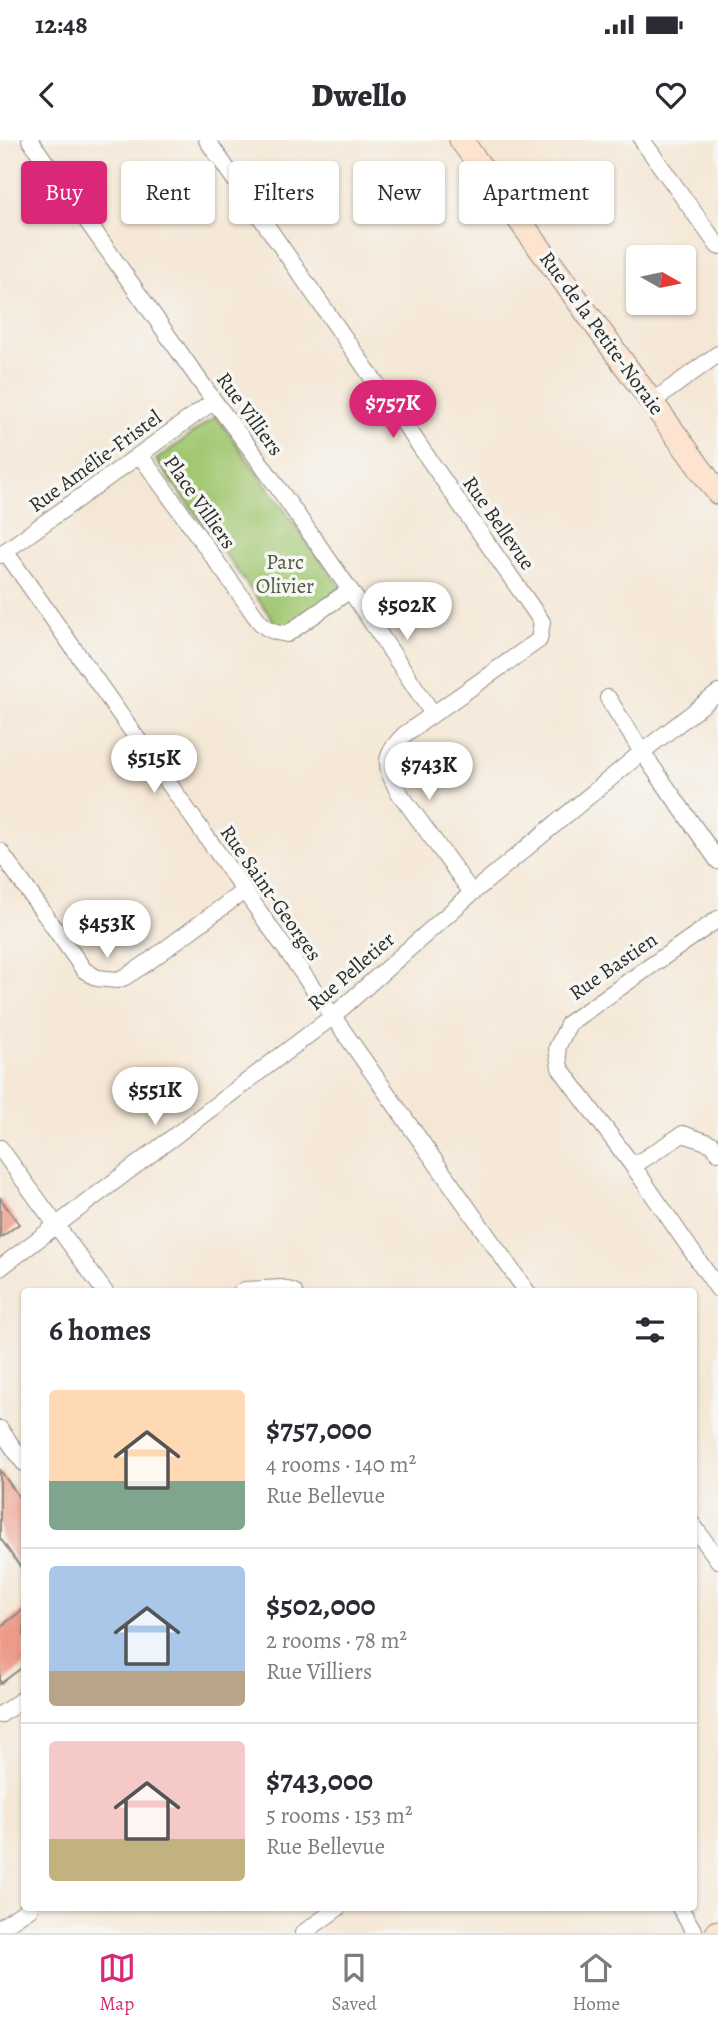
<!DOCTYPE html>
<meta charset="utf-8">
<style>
body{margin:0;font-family:Alegreya,serif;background:#f7f7f7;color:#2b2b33;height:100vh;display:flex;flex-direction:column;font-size:26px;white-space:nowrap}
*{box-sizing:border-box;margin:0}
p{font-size:23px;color:#7c7c81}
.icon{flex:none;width:38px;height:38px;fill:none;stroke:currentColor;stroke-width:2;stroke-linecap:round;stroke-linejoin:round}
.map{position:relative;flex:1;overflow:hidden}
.sheet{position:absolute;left:21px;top:1148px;width:676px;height:623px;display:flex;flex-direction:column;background:#fff;border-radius:7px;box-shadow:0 2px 5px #0004}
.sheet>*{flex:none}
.hud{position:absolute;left:21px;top:21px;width:677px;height:63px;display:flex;gap:14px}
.needle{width:46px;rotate:99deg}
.controls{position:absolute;left:626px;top:105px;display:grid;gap:14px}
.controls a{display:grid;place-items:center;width:70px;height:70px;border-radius:7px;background:#fff;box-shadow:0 2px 5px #0004;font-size:35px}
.price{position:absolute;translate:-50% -60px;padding:0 16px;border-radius:24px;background:#fff;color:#222;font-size:23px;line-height:46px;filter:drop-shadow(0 2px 4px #0008)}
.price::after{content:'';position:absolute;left:50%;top:42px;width:21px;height:16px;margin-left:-10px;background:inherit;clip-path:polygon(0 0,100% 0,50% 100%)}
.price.active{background:#db2777;color:#fff}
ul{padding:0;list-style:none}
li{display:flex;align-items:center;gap:21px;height:175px;padding:0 28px}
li+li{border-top:2px solid #e1e1e2}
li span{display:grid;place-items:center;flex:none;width:196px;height:140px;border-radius:7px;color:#555}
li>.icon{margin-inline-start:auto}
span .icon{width:84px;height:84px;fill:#fffc;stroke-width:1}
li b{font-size:30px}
h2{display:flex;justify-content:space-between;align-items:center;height:84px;padding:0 28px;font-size:30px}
.chip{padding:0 24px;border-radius:7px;background:#fff;box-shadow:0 2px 5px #0004;font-size:24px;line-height:63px}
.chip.active{background:#db2777;color:#fff}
.status{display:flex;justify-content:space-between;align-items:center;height:49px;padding:0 35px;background:#fff;direction:ltr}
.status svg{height:19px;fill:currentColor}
header{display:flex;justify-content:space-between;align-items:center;height:91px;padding:0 28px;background:#fff;font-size:32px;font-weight:800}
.tab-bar{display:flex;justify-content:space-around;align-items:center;height:98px;border-top:2px solid #e1e1e2;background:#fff;font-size:19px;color:#7c7c81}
.tab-bar a{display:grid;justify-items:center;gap:4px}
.tab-bar .active{color:#db2777}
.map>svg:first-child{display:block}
</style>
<div class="status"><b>12:48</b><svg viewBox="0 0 49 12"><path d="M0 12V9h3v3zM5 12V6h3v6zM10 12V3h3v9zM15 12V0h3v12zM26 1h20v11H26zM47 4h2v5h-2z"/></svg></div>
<header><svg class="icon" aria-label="back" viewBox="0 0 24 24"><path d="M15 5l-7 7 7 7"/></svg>Dwello<svg class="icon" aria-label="heart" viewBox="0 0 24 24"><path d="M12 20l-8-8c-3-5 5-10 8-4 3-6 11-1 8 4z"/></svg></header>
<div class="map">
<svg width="718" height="1793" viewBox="0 0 718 1793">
<rect width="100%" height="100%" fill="#f6f6f2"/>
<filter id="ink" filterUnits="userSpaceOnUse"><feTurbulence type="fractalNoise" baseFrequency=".0143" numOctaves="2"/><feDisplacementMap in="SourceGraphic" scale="14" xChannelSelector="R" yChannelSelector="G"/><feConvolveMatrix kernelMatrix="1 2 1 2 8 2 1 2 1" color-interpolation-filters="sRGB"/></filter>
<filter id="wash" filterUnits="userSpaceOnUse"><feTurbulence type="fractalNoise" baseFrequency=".00686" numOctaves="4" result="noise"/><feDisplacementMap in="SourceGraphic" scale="28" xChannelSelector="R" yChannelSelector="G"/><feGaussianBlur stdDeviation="1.57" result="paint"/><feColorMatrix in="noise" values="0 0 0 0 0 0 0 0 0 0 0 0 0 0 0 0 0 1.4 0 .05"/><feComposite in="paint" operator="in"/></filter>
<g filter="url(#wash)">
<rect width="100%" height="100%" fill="#f5e7d5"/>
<path fill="#a1c771" stroke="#66794e" stroke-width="2" d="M 216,276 L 341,448 L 282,492 L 156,320 Z"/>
<g id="blocks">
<path fill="#ed9b89" d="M 0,1058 L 19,1084 L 0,1098 Z
M 0,1330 L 24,1364 L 24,1432 L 0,1398 Z
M 24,1469 L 24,1526 L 0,1544 L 0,1487 Z"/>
</g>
</g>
<g filter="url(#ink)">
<use href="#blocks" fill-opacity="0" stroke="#908980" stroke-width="2"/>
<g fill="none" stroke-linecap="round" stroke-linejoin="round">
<defs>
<path id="street" d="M 30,0 L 214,261 L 252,311 L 350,450 L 433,574
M 207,0 L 542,482 L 539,500 L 405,594 C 382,616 385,626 398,651 L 472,753
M 642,0 L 718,106
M 652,262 L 718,214
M 140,315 L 247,464 C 259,482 263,491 287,494 L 350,450
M 5,411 L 527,1152
M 0,415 L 214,261
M 608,558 L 642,612 L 718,721
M 0,711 L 84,830 L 97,838 L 117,840 L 125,837 L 144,825 L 244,751
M 718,779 L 569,883 L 557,908 L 560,928 L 633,1026 L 718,1149
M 0,1008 L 105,1152
M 633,1026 L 683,994 L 712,1004 L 718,1012
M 0,1128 L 332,877 L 472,753 L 642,612 L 718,553
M 241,1152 L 245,1150 L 282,1148 L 294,1152
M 0,1289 L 24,1323
M 693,1385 L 718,1420
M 0,1575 L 24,1558
M 680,1768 L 695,1793
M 0,1788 L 30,1768
M 303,1793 L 338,1768"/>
<path id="secondary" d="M 461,0 L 718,353
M 717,1793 L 718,1792"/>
</defs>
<use href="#street" stroke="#908980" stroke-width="18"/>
<use href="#secondary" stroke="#908980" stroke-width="25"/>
<use href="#street" stroke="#fff" stroke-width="16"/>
<use href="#secondary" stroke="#fde4d1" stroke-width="23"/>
</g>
</g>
<g text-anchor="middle" stroke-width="7" stroke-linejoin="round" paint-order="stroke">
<g font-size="21" fill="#2b2b2b" stroke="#f6f6f2">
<text transform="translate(602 193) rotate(54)" y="7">Rue de la Petite-Noraie</text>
<text transform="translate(250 274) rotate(54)" y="7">Rue Villiers</text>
<text transform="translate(95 321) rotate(-36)" y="7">Rue Amélie-Fristel</text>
<text transform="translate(200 362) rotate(55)" y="7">Place Villiers</text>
<text transform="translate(499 383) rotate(55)" y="7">Rue Bellevue</text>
<text transform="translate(271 753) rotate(55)" y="7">Rue Saint-Georges</text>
<text transform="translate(613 826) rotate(-35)" y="7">Rue Bastien</text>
<text transform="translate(351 831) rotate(-41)" y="7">Rue Pelletier</text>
</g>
<g font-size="21" fill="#4e5a40" stroke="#f6f6f2">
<text x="285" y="429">Parc<tspan x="285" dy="24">Olivier</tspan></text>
</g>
</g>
</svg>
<div class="controls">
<a><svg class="needle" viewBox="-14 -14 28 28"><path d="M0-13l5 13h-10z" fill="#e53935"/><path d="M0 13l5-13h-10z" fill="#7c7c81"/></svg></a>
</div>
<b class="price active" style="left:393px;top:300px">$757K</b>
<b class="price" style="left:407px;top:502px">$502K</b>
<b class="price" style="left:154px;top:655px">$515K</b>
<b class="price" style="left:429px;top:662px">$743K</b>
<b class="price" style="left:107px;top:820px">$453K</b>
<b class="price" style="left:155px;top:987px">$551K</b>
<div class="hud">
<a class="chip active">Buy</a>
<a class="chip">Rent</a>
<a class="chip">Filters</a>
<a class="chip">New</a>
<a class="chip">Apartment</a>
</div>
<section class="sheet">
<h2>6 homes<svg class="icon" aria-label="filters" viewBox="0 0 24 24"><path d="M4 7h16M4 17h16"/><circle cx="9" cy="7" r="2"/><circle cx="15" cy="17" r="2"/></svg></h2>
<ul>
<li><span style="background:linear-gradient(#ffd9b3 65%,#7fa58c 0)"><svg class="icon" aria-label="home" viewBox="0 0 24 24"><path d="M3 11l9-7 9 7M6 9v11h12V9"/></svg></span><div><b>$757,000</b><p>4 rooms · 140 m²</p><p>Rue Bellevue</p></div></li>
<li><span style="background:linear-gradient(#a9c7e8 75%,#b9a48a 0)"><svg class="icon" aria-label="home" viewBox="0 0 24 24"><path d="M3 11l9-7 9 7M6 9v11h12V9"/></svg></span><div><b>$502,000</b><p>2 rooms · 78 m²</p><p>Rue Villiers</p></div></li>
<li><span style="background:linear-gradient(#f6c9c9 70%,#c2b280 0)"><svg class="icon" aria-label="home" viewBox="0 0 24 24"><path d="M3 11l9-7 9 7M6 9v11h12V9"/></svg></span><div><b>$743,000</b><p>5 rooms · 153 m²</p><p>Rue Bellevue</p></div></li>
</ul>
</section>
</div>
<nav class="tab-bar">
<a class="active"><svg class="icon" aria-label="map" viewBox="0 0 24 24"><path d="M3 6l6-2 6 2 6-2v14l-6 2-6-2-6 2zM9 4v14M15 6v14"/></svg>Map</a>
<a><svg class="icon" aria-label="saved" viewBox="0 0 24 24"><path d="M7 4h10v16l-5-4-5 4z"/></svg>Saved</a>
<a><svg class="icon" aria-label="home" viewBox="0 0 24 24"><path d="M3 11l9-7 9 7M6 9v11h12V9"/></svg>Home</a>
</nav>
